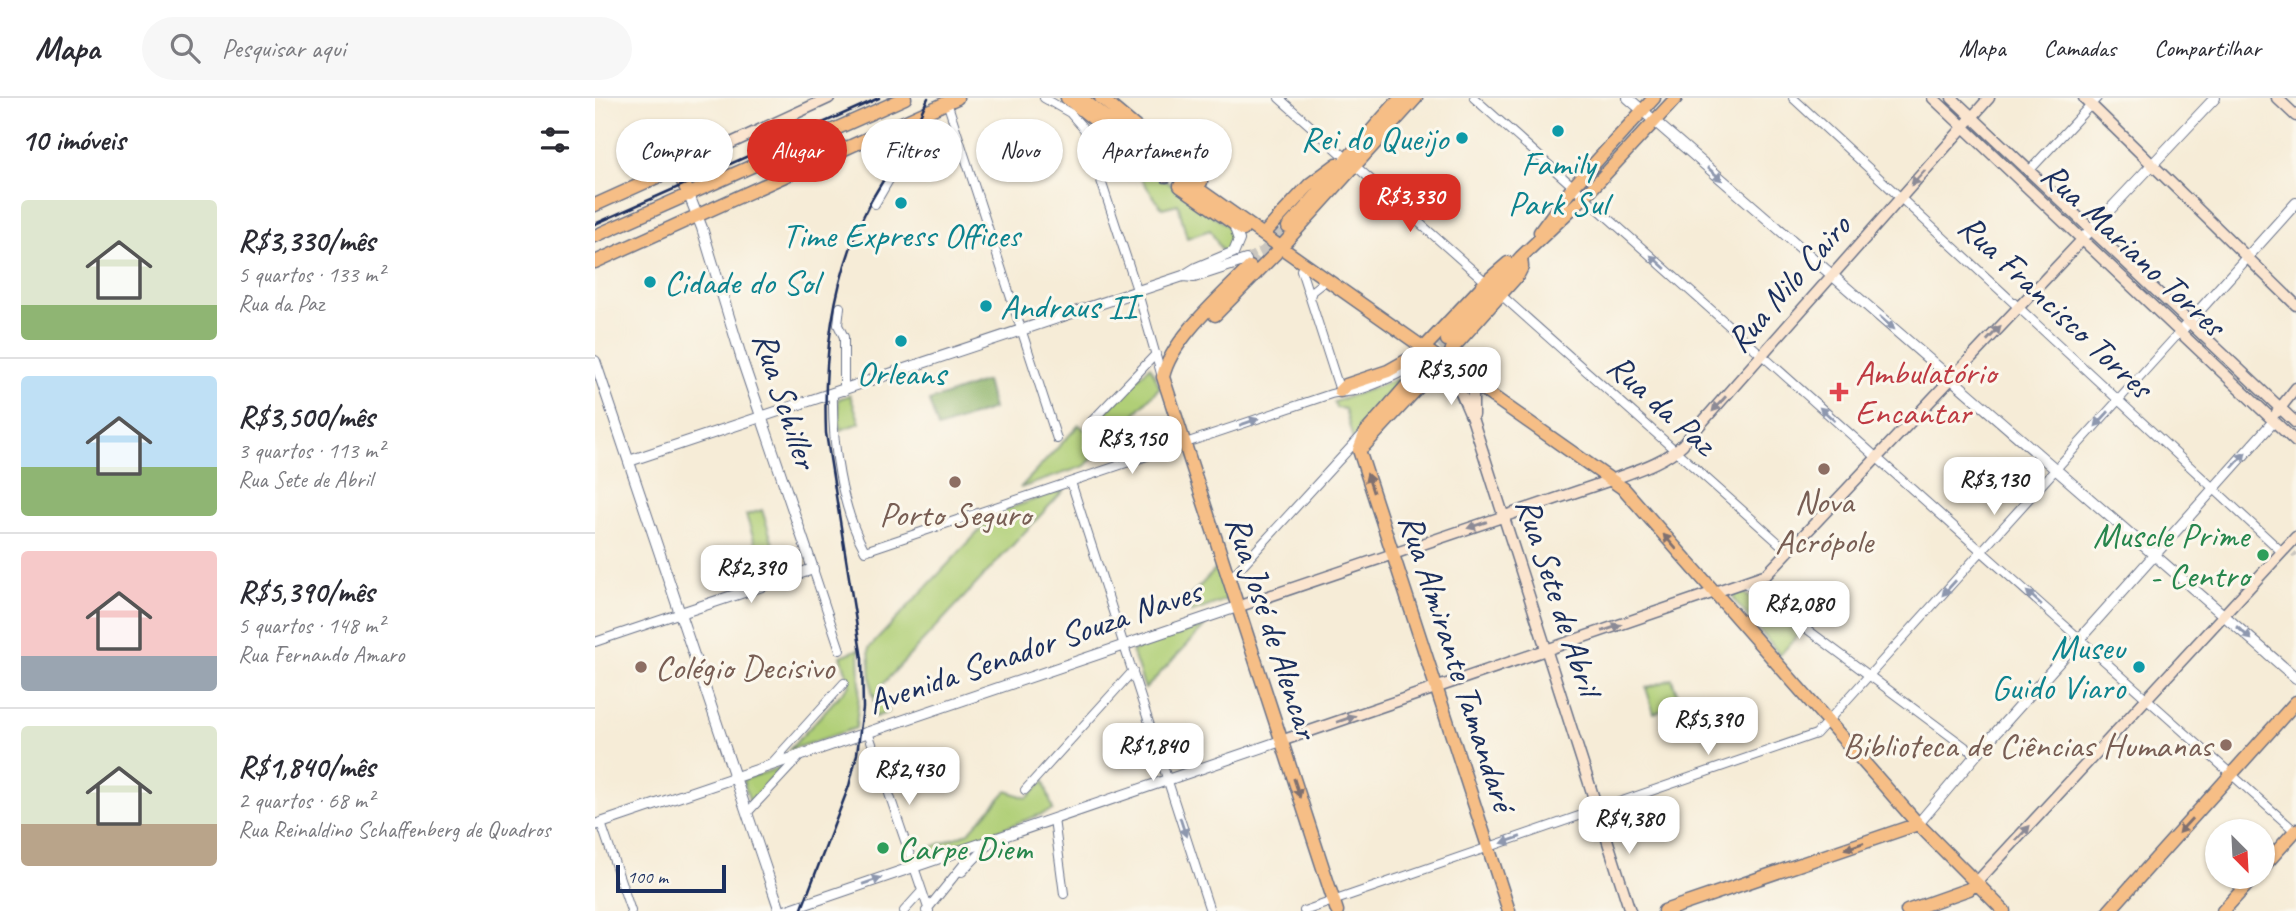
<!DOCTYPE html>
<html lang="pt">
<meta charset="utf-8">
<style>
body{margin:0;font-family:Caveat,sans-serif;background:#f7f7f7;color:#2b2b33;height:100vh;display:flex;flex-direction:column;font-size:26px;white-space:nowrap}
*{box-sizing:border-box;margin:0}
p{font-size:23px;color:#7c7c81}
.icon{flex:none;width:38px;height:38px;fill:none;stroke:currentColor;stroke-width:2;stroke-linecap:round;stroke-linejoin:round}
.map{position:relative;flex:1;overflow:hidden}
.panel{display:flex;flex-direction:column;background:#fff;width:595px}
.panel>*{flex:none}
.top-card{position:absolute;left:21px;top:21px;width:665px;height:63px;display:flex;gap:14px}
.needle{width:46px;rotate:156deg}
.controls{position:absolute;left:1610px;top:721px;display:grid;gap:14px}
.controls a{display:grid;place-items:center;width:70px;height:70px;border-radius:50%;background:#fff;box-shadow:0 2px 5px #0004;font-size:35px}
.scale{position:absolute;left:21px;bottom:18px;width:110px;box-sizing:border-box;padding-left:7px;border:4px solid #1b2f5e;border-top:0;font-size:19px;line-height:24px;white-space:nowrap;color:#1b2f5e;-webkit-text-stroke:5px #fbf7ec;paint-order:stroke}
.price{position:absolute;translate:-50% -60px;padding:0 16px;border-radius:14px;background:#fff;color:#222;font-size:23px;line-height:46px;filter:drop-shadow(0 2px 4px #0008)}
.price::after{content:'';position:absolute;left:50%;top:42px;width:21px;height:16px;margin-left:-10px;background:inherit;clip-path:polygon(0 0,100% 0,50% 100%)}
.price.on{background:#d93025;color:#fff}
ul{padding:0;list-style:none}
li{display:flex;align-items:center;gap:21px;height:175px;padding:0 21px}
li+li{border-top:2px solid #e1e1e2}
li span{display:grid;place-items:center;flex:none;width:196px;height:140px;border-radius:7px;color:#555}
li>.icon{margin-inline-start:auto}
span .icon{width:84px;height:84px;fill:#fffc;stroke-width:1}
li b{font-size:30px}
h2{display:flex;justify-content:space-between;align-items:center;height:84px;padding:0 21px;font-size:30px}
.chip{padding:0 24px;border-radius:32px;background:#fff;box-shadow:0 2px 5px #0004;font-size:24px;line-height:63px}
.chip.on{background:#d93025;color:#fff}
header{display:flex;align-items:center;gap:42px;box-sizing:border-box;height:98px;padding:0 35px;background:#fff;border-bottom:2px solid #e1e1e2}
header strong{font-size:33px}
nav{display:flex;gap:38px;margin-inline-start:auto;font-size:24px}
.search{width:490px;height:63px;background:#f7f7f7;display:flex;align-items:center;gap:18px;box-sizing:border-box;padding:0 24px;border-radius:38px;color:#7c7c81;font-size:26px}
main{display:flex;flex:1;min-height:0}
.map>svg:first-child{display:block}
</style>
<header>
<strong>Mapa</strong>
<div class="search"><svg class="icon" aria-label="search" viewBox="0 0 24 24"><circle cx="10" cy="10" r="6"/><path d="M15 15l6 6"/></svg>Pesquisar aqui</div>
<nav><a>Mapa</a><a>Camadas</a><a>Compartilhar</a></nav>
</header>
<main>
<section class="panel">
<h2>10 imóveis<svg class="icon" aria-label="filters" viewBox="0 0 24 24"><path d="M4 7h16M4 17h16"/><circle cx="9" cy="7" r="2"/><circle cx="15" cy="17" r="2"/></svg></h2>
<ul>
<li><span style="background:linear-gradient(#dfe7d0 75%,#8fb573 0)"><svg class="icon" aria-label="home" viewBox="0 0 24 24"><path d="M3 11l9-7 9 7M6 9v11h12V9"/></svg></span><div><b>R$3,330/mês</b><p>5 quartos · 133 m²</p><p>Rua da Paz</p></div></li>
<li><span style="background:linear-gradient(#bfe0f5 65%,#8fb573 0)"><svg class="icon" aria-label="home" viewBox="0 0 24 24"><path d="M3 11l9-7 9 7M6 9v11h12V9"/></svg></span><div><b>R$3,500/mês</b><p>3 quartos · 113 m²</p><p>Rua Sete de Abril</p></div></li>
<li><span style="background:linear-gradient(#f6c9c9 75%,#9aa5b1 0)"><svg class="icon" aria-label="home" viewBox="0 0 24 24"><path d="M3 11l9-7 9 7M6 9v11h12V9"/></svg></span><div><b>R$5,390/mês</b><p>5 quartos · 148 m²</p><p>Rua Fernando Amaro</p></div></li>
<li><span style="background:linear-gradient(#dfe7d0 70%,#b9a48a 0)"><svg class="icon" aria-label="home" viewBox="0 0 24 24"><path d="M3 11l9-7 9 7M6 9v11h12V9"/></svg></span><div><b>R$1,840/mês</b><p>2 quartos · 68 m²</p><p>Rua Reinaldino Schaffenberg de Quadros</p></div></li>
</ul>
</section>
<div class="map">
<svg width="1701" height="813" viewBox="0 0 1701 813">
<rect width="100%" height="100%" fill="#fbf7ec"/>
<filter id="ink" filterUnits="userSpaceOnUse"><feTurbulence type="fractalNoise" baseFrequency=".0143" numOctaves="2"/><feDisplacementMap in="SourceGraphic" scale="14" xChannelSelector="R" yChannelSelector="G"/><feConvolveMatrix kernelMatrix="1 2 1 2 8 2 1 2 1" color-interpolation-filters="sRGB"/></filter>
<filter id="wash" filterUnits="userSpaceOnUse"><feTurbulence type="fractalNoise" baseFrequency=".00686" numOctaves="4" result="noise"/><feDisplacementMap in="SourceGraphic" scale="28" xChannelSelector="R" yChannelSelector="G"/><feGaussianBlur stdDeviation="1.57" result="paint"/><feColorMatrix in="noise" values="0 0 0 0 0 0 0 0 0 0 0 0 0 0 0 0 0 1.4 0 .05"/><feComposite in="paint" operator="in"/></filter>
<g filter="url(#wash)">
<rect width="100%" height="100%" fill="#f6ecd7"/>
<path fill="#b0cf77" stroke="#667f6a" stroke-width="2" d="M 499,31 L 634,129 L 639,136 L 639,148 L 628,155 L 615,132 L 592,140 L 583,106 L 567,110 L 526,53 L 510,59 Z
M 555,268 L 565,289 L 490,368 L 425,390 L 484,327 L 491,333 Z
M 820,275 L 758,342 L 750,311 L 741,310 L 739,304 Z
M 255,297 L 265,325 L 245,332 L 243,301 Z
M 470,391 L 285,589 L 294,614 L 280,619 L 279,596 L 277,597 L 274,550 L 401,415 Z
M 167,412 L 185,467 L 169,472 L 151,417 Z
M 622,470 L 633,501 L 596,515 L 591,502 Z
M 1146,493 L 1204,536 L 1185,557 L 1140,503 L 1138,497 Z
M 611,527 L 550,591 L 537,553 Z
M 264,551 L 265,585 L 261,630 L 194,652 L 255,586 L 246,558 Z
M 1077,581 L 1086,606 L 1059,615 L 1051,590 Z
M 189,668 L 155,705 L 148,682 Z
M 449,683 L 458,712 L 330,759 L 328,752 L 373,735 L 412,693 L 432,700 Z"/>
<path fill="#8cb268" stroke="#547063" stroke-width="2" d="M 391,283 L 398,311 L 343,330 L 334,303 Z"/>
</g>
<g filter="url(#ink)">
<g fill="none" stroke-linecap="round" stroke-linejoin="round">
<path stroke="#cac6bf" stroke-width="6" stroke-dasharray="6 3" stroke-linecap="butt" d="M 1692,449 L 1701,458"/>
<path stroke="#cac6bf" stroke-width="8" stroke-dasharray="8 4" stroke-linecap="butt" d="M 815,270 L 849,246"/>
<path stroke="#cac6bf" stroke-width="10" stroke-dasharray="10 5" stroke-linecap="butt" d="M 651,162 L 671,152"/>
<path stroke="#cac6bf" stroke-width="12" stroke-dasharray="12 6" stroke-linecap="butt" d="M 655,169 L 693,129
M 821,277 L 852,242"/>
<defs>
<path id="minor" d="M 449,0 L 475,15 L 489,31 L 543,195 L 567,279
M 684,0 L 891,184
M 879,0 L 1701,734
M 1198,0 L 1687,454
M 352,4 L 462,341
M 1434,73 L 1502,0
M 280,106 L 334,13
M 706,172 L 745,293
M 905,196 L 1194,454
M 715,199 L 717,193 L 726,186
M 245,209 L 243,227 L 249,239 L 249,293
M 238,296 C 237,345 246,410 270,453 L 736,296 C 743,294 746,295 752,294 C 767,294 802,277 815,270
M 495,325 L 561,256
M 476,384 L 615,813
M 218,471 L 245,552
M 634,482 L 767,337
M 1150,485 L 1381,657
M 0,544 L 86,515
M 273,634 L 334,813
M 176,666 L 249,585
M 430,692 L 538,573
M 153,714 L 206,657
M 459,721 L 469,796
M 6,725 L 36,813
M 367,774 L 397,743
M 309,813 L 327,793
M 331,813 L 369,766 L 371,760 L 367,753
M 709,813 L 1221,636 L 1585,234"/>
<path id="tertiary" d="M 1033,0 L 1701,580
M 1491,137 L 1620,0
M 588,178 L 599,179 L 651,162
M 1585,234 L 1701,105
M 0,263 L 185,813
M 34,363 L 588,178 L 601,170 L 639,154 L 644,142 L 639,127
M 86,515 L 218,471 L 148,265 L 107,130 L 94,97
M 1323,726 L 1381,657 L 1679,323
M 0,727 L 642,509
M 190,813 L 686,643"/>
<path id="secondary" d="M 1338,0 L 1701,344
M 1357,0 L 1701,325
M 1489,0 L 1701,207
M 1682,0 L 1701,18
M 82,70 L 234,0
M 860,281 L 878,323 L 1035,813
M 1682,314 L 1701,290
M 878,317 L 878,285
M 642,509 L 1016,382 C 1042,372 1068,365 1088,346 L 1394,0
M 686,643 L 1172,476 L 1487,142
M 1381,785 L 1701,439"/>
<path id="primary" d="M 472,0 L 571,78
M 486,0 L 579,74 L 1029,391 L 1323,726 L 1409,813
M 506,0 L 606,84
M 585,88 L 648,132
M 0,107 L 82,70 L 94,97
M 693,129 C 732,87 766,42 806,0
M 945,134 L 978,89 L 1059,0
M 669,136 L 715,86 L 742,66
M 0,138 L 310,0
M 686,149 L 821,0
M 0,164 L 362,0
M 655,169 C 628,197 576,241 568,279 L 742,813
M 620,217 L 681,155
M 852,242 L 926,159 L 989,99 L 1081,0
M 829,250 L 891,184 L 913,165
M 853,267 L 857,251 L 923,177 L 927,169 L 926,159
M 821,277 L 771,334 L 764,352 L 914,813
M 745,293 L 751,287 L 793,273 L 825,255
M 769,348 L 843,268
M 1668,769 L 1701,732
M 1069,813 L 1323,726
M 1312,813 L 1374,791 L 1381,785
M 1514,813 L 1701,604
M 1628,813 L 1659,779"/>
</defs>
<use href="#minor" stroke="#687188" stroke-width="10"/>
<use href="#tertiary" stroke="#687188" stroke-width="12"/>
<use href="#secondary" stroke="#687188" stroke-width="13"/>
<use href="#primary" stroke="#687188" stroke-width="15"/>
<use href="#minor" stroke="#fff" stroke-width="8"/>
<use href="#tertiary" stroke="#fff" stroke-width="10"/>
<use href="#secondary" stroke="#fbe5cf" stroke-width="10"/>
<use href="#primary" stroke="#f6be86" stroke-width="12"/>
<path stroke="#1b2f5e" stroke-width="2.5" d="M 0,126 L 284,0
M 206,813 L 254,688 L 262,656 L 268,610 L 267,561 L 231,335 C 228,255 238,175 276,103 C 288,81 303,61 315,39 C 321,26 327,13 333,0"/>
</g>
<defs><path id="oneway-solid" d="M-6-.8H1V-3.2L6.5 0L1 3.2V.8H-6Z" transform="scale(1.75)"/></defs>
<g fill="#8d97ae">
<use href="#oneway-solid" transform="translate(1120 76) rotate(41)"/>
<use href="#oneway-solid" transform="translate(1063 164) rotate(-138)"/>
<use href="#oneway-solid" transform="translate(1292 225) rotate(41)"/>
<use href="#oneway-solid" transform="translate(1232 316) rotate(-138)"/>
<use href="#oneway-solid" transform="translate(1507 321) rotate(132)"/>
<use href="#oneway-solid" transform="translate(654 324) rotate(-19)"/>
<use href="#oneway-solid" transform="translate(1644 362) rotate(-48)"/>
<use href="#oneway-solid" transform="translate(1354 490) rotate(132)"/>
<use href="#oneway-solid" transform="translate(1439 500) rotate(-138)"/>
<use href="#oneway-solid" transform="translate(1649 535) rotate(41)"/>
<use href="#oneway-solid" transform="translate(588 729) rotate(72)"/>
<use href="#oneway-solid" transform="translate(916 742) rotate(161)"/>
<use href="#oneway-solid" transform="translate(277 783) rotate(-19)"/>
</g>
<g fill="#8b8a96">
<use href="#oneway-solid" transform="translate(1323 80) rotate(132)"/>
<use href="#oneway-solid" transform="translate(1399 235) rotate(-47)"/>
<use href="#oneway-solid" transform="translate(1124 306) rotate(132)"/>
<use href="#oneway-solid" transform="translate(882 427) rotate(161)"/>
<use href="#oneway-solid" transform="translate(1017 530) rotate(-19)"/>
<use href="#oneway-solid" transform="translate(751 621) rotate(-19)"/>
<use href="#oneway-solid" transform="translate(1428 735) rotate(-47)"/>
</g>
<g fill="#7e6f70">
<use href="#oneway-solid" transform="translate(775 385) rotate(-108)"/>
<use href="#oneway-solid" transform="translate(1075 444) rotate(-131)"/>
<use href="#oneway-solid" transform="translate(702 690) rotate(72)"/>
<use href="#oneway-solid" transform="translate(1590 728) rotate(132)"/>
<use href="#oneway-solid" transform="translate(1259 748) rotate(161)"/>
</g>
</g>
<g fill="#0f9aa8" stroke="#fbf7ec" stroke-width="2.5">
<circle cx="963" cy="33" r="7"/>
<circle cx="867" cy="40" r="7"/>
<circle cx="306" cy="105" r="7"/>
<circle cx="55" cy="184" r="7"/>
<circle cx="391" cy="208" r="7"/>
<circle cx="306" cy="243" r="7"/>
<circle cx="1544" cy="569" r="7"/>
</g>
<path fill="#e0444e" stroke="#fbf7ec" stroke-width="2.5" d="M1240.5 283.5h7v7h7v7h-7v7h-7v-7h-7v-7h7z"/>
<g fill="#8d6e63" stroke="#fbf7ec" stroke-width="2.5">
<circle cx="1229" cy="371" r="7"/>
<circle cx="360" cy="384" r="7"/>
<circle cx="46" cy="569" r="7"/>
<circle cx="1631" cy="647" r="7"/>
</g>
<g fill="#2e9e5b" stroke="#fbf7ec" stroke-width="2.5">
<circle cx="1668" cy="457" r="7"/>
<circle cx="288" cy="750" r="7"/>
</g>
<g text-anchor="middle" stroke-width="6" stroke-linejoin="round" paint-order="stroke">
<g font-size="35" fill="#0d838f" stroke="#fbf7ec">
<text x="853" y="52" text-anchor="end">Rei do Queijo</text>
<text x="963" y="77">Family<tspan x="963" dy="40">Park Sul</tspan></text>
<text x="306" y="149">Time Express Offices</text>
<text x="69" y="196" text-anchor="start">Cidade do Sol</text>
<text x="405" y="220" text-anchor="start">Andraus II</text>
<text x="306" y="287">Orleans</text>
<text x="1530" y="561" text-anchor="end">Museu<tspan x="1530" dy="40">Guido Viaro</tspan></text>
</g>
<g font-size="35" fill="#1b2f5e" stroke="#fbf7ec">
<text transform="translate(1539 151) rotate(43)" y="12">Rua Mariano Torres</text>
<text transform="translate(1193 185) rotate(-49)" y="12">Rua Nilo Cairo</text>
<text transform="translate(1461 208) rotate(43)" y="12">Rua Francisco Torres</text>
<text transform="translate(191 302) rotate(72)" y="12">Rua Schiller</text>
<text transform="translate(1067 306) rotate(42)" y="12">Rua da Paz</text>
<text transform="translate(964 498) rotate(72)" y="12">Rua Sete de Abril</text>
<text transform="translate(678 529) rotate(72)" y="12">Rua José de Alencar</text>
<text transform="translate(439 548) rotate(-19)" y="12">Avenida Senador Souza Naves</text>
<text transform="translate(863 564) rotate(72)" y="12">Rua Almirante Tamandaré</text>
</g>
<g font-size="35" fill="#be3a42" stroke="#fbf7ec" text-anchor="start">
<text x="1260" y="286">Ambulatório<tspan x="1260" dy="40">Encantar</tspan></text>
</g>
<g font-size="35" fill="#785e54" stroke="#fbf7ec">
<text x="1229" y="415">Nova<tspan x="1229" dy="40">Acrópole</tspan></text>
<text x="360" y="428">Porto Seguro</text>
<text x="60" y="581" text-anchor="start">Colégio Decisivo</text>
<text x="1617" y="659" text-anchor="end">Biblioteca de Ciências Humanas</text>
</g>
<g font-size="35" fill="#27864d" stroke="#fbf7ec" text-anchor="end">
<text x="1654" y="449">Muscle Prime<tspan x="1654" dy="40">- Centro</tspan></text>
<text x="302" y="762" text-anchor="start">Carpe Diem</text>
</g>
</g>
</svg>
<div class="controls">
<a><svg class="needle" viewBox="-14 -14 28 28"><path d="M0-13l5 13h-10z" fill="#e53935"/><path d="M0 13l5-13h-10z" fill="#7c7c81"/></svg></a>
</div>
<div class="scale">100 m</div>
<b class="price on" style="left:815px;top:136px">R$3,330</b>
<b class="price" style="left:856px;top:309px">R$3,500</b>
<b class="price" style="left:537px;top:378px">R$3,150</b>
<b class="price" style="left:1399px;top:419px">R$3,130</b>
<b class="price" style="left:156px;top:507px">R$2,390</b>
<b class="price" style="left:1204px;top:543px">R$2,080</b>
<b class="price" style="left:1113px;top:659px">R$5,390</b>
<b class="price" style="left:558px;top:685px">R$1,840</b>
<b class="price" style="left:314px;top:709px">R$2,430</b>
<b class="price" style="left:1034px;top:758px">R$4,380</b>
<div class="top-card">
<a class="chip">Comprar</a>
<a class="chip on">Alugar</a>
<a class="chip">Filtros</a>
<a class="chip">Novo</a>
<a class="chip">Apartamento</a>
</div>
</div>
</main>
